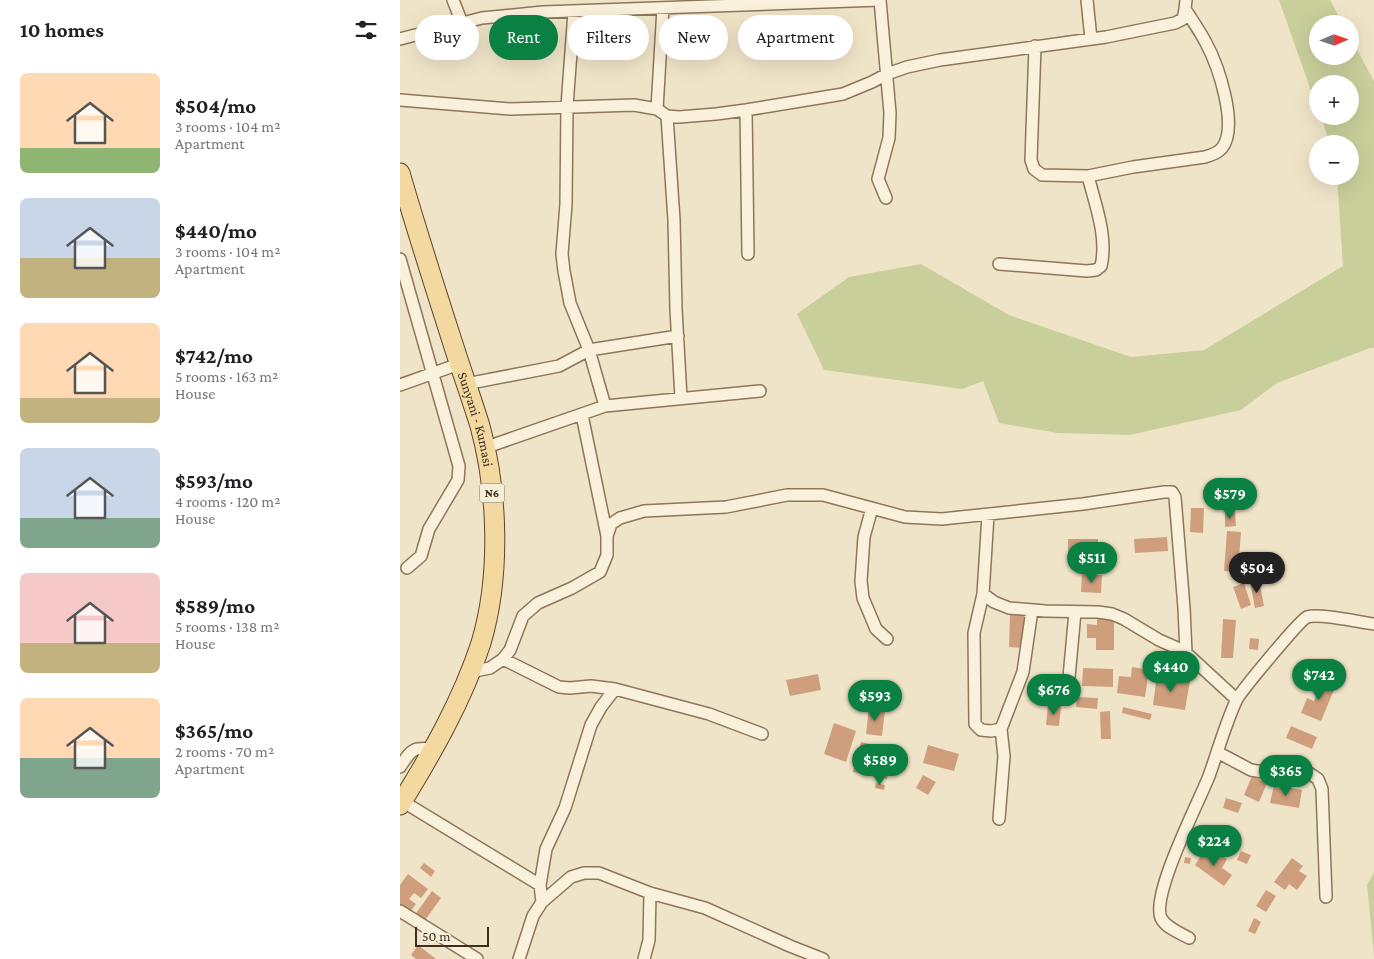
<!DOCTYPE html>
<meta charset="utf-8">
<style>
body{margin:0;font-family:"Crimson Pro",serif;background:#f6f6f6;color:#202124;height:100vh;display:flex;flex-direction:column;font-size:19px;white-space:nowrap}
*{box-sizing:border-box;margin:0}
p{font-size:16px;color:#757577}
.icon{flex:none;width:28px;height:28px;fill:none;stroke:currentColor;stroke-width:2;stroke-linecap:round;stroke-linejoin:round}
.map{position:relative;flex:1;overflow:hidden}
.drawer{display:flex;flex-direction:column;background:#fff;width:400px}
.drawer>*{flex:none}
.guide{position:absolute;left:15px;top:15px;width:475px;height:45px;display:flex;gap:10px}
.needle{width:32px;rotate:88deg}
.fabs{position:absolute;left:909px;top:15px;display:grid;gap:10px}
.fabs a{display:grid;place-items:center;width:50px;height:50px;border-radius:50%;background:#fff;box-shadow:0 5px 20px #0002;font-size:25px}
.scale{position:absolute;left:15px;bottom:12px;width:74px;box-sizing:border-box;padding-left:5px;border:2px solid #3d2e20;border-top:0;font-size:14px;line-height:18px;white-space:nowrap;color:#3d2e20;-webkit-text-stroke:4px #f7eed8;paint-order:stroke}
.price{position:absolute;translate:-50% -42px;padding:0 11px;border-radius:18px;background:#0b8043;color:#fff;font-size:16px;line-height:32px;filter:drop-shadow(0 1px 2px #0008)}
.price::after{content:'';position:absolute;left:50%;top:30px;width:15px;height:11px;margin-left:-8px;background:inherit;clip-path:polygon(0 0,100% 0,50% 100%)}
.price.active{background:#222;color:#fff}
ul{padding:0;list-style:none}
li{display:flex;align-items:center;gap:15px;height:125px;padding:0 20px}
li span{display:grid;place-items:center;flex:none;width:140px;height:100px;border-radius:8px;color:#555}
li>.icon{margin-inline-start:auto}
span .icon{width:60px;height:60px;fill:#fffc;stroke-width:1}
li b{font-size:21px}
h2{display:flex;justify-content:space-between;align-items:center;height:60px;padding:0 20px;font-size:21px}
.tag{padding:0 18px;border-radius:22px;background:#fff;box-shadow:0 5px 20px #0002;font-size:18px;line-height:45px}
.tag.active{background:#0b8043;color:#fff}
main{display:flex;flex:1;min-height:0}
.map>svg:first-child{display:block}
</style>
<main>
<section class="drawer">
<h2>10 homes<svg class="icon" aria-label="filters" viewBox="0 0 24 24"><path d="M4 7h16M4 17h16"/><circle cx="9" cy="7" r="2"/><circle cx="15" cy="17" r="2"/></svg></h2>
<ul>
<li><span style="background:linear-gradient(#ffd9b3 75%,#8fb573 0)"><svg class="icon" aria-label="home" viewBox="0 0 24 24"><path d="M3 11l9-7 9 7M6 9v11h12V9"/></svg></span><div><b>$504/mo</b><p>3 rooms · 104 m²</p><p>Apartment</p></div></li>
<li><span style="background:linear-gradient(#c9d6e8 60%,#c2b280 0)"><svg class="icon" aria-label="home" viewBox="0 0 24 24"><path d="M3 11l9-7 9 7M6 9v11h12V9"/></svg></span><div><b>$440/mo</b><p>3 rooms · 104 m²</p><p>Apartment</p></div></li>
<li><span style="background:linear-gradient(#ffd9b3 75%,#c2b280 0)"><svg class="icon" aria-label="home" viewBox="0 0 24 24"><path d="M3 11l9-7 9 7M6 9v11h12V9"/></svg></span><div><b>$742/mo</b><p>5 rooms · 163 m²</p><p>House</p></div></li>
<li><span style="background:linear-gradient(#c9d6e8 70%,#7fa58c 0)"><svg class="icon" aria-label="home" viewBox="0 0 24 24"><path d="M3 11l9-7 9 7M6 9v11h12V9"/></svg></span><div><b>$593/mo</b><p>4 rooms · 120 m²</p><p>House</p></div></li>
<li><span style="background:linear-gradient(#f6c9c9 70%,#c2b280 0)"><svg class="icon" aria-label="home" viewBox="0 0 24 24"><path d="M3 11l9-7 9 7M6 9v11h12V9"/></svg></span><div><b>$589/mo</b><p>5 rooms · 138 m²</p><p>House</p></div></li>
<li><span style="background:linear-gradient(#ffd9b3 60%,#7fa58c 0)"><svg class="icon" aria-label="home" viewBox="0 0 24 24"><path d="M3 11l9-7 9 7M6 9v11h12V9"/></svg></span><div><b>$365/mo</b><p>2 rooms · 70 m²</p><p>Apartment</p></div></li>
</ul>
</section>
<div class="map">
<svg width="974" height="959" viewBox="0 0 974 959">
<rect width="100%" height="100%" fill="#f0e4c8"/>
<path fill="#c9cf9b" d="M 879,0 L 930,0 L 943,24 L 918,24 L 918,56 L 950,56 L 950,37 L 974,81 L 974,348 L 970,348 L 877,383 L 841,410 L 730,435 L 658,433 L 599,423 L 583,381 L 562,389 L 424,370 L 397,314 L 449,277 L 521,264 L 609,315 L 731,357 L 804,350 L 943,266 L 937,176 L 950,176 L 950,144 L 930,144 L 921,116 L 950,116 L 950,84 L 918,84 L 917,108 Z
M 974,872 L 974,956 L 967,885 Z"/>
<path fill="#cf9f7d" d="M 791,508 L 804,508 L 803,533 L 790,532 Z
M 835,512 L 836,526 L 825,527 L 825,513 Z
M 827,531 L 841,532 L 838,572 L 824,571 Z
M 767,537 L 768,551 L 735,553 L 734,539 Z
M 668,539 L 698,539 L 698,554 L 668,554 Z
M 682,574 L 702,575 L 701,593 L 681,592 Z
M 859,580 L 864,606 L 855,608 L 850,582 Z
M 844,583 L 851,605 L 841,609 L 833,587 Z
M 610,614 L 624,614 L 623,648 L 609,647 Z
M 697,619 L 714,619 L 714,650 L 696,650 L 696,638 L 687,638 L 687,624 L 697,625 Z
M 823,619 L 836,620 L 833,658 L 821,658 Z
M 850,638 L 859,639 L 858,650 L 849,649 Z
M 732,667 L 749,670 L 745,697 L 717,693 L 719,676 L 731,677 Z
M 683,668 L 713,669 L 713,687 L 682,686 Z
M 418,674 L 421,690 L 390,696 L 386,680 Z
M 757,675 L 790,681 L 785,710 L 753,705 Z
M 922,680 L 936,685 L 921,721 L 901,713 L 907,698 L 914,701 Z
M 677,697 L 698,698 L 697,709 L 676,707 Z
M 648,705 L 661,706 L 659,726 L 646,725 Z
M 469,707 L 485,710 L 482,736 L 466,734 Z
M 723,707 L 752,714 L 750,720 L 722,713 Z
M 710,711 L 711,739 L 701,739 L 700,712 Z
M 434,723 L 456,731 L 446,762 L 424,754 Z
M 891,726 L 917,737 L 912,749 L 886,738 Z
M 461,742 L 490,749 L 489,755 L 459,749 Z
M 528,745 L 559,754 L 554,771 L 523,763 Z
M 457,753 L 491,760 L 487,779 L 453,772 Z
M 523,775 L 536,782 L 528,795 L 516,788 Z
M 852,776 L 867,783 L 859,802 L 844,795 Z
M 476,783 L 485,785 L 484,790 L 475,788 Z
M 874,785 L 902,790 L 899,808 L 870,803 Z
M 826,798 L 842,803 L 838,813 L 823,808 Z
M 813,849 L 827,859 L 822,868 L 832,875 L 824,886 L 795,865 L 802,854 L 807,857 Z
M 841,851 L 851,855 L 847,864 L 837,860 Z
M 785,857 L 791,858 L 790,864 L 784,863 Z
M 892,858 L 903,866 L 899,871 L 907,876 L 897,890 L 889,884 L 885,890 L 874,882 Z
M 24,863 L 35,871 L 31,877 L 20,868 Z
M 8,874 L 28,889 L 21,898 L 14,893 L 9,899 L 16,904 L 8,915 L 0,908 L 0,885 Z
M 866,890 L 876,896 L 866,912 L 856,906 Z
M 32,891 L 41,898 L 23,923 L 14,916 Z
M 854,918 L 861,922 L 855,934 L 848,931 Z
M 18,945 L 36,959 L 16,959 L 11,955 Z"/>
<g fill="none" stroke-linecap="round" stroke-linejoin="round">
<defs>
<path id="minor" d="M 53,0 L 62,23
M 480,0 L 490,113 L 489,138 L 478,179 L 486,198
M 687,0 L 691,39
M 174,12 L 167,106 L 166,204 L 162,254 L 164,271 L 170,303 L 189,350 L 205,406
M 0,39 L 82,18 L 143,12 L 480,0
M 635,46 L 631,160 L 634,169 L 642,175 L 688,176 L 733,167 L 805,157 C 812,155 818,153 822,148 C 839,126 818,65 806,43 C 800,31 792,20 785,9
M 0,100 L 111,109 L 234,105 L 257,109 L 267,116 L 279,117 L 316,114 L 346,110 L 443,94 L 472,82 L 487,74 L 507,67 L 540,60 L 706,37 L 775,23 L 783,19 L 785,9 L 786,0
M 257,109 L 263,8
M 346,110 L 348,254
M 267,116 L 274,220 L 276,309 L 281,398
M 0,259 L 59,466 L 58,480 L 29,529 L 21,556 L 7,568
M 599,264 L 687,271 L 696,270 L 701,266 C 708,237 695,204 688,176
M 66,384 L 159,366 L 189,350 L 278,336
M 0,385 L 59,364
M 182,415 L 207,536
M 84,448 L 205,406 L 360,391
M 472,508 L 464,537 L 461,581 L 463,598 L 476,629 L 487,639
M 588,515 L 583,594 L 594,602 L 609,608 L 645,611 L 698,612 L 712,614 L 724,619 L 759,640 L 784,651 L 836,699
M 583,594 L 574,633 L 575,724 L 581,730 L 591,731 L 601,729
M 103,659 L 159,687 L 170,688 L 191,686 L 215,689 L 309,714 L 362,734
M 70,672 L 90,668 L 103,659 L 110,650 L 123,616 L 138,603 L 172,588 L 200,572 L 207,555 L 207,536 L 211,524 L 220,518 L 244,511 L 326,507 L 387,495 L 423,495 L 505,517 L 542,519 L 683,504 L 764,492 L 772,492 L 775,497 L 784,608 L 786,653
M 667,699 L 675,612
M 817,752 L 851,770 L 863,772 L 909,773 L 918,779 L 922,789 L 926,897
M 0,767 C 12,749 12,747 34,749
M 2,801 L 140,885
M 599,819 L 604,756 L 601,729 L 623,672 L 632,610
M 142,902 L 140,885 L 146,849 L 165,808 L 191,725 L 201,707 L 215,689
M 0,911 L 77,959
M 789,938 C 780,933 766,928 761,918 C 751,894 799,802 809,776 C 818,751 825,725 836,701 C 840,692 900,620 907,617 C 919,613 959,622 974,624
M 119,959 L 133,916 L 142,902 L 171,877 L 184,873 L 199,873 L 250,893 L 305,908 L 390,946 L 423,959
M 244,959 L 249,940 L 250,893"/>
<g id="primary">
<path id="s1" d="M 0,173 C 17,232 36,291 55,350 C 63,375 72,400 80,426 C 98,492 101,576 81,643 C 62,701 32,753 0,805"/>
</g>
</defs>
<use href="#minor" stroke="#8d765c" stroke-width="14"/>
<use href="#primary" stroke="#5b4430" stroke-width="21"/>
<use href="#minor" stroke="#faf1dc" stroke-width="11"/>
<use href="#primary" stroke="#f3d9a0" stroke-width="19"/>
</g>
<g text-anchor="middle" stroke-width="4" stroke-linejoin="round" paint-order="stroke">
<rect fill="#f7eed8" stroke="#756857" stroke-width="1" x="79.5" y="483.5" width="25" height="19" rx="4"/>
<g font-size="12" font-weight="bold" fill="#3d2e20">
<text x="92" y="497">N6</text>
</g>
<g font-size="14" fill="#3d2e20" stroke="#f7eed8">
<text dy="5" stroke="none"><textPath href="#s1" startOffset="258">Sunyani - Kumasi</textPath></text>
</g>
</g>
</svg>
<div class="fabs">
<a><svg class="needle" viewBox="-14 -14 28 28"><path d="M0-13l5 13h-10z" fill="#e53935"/><path d="M0 13l5-13h-10z" fill="#757577"/></svg></a>
<a>+</a>
<a>−</a>
</div>
<div class="scale">50 m</div>
<b class="price" style="left:830px;top:520px">$579</b>
<b class="price" style="left:692px;top:584px">$511</b>
<b class="price active" style="left:857px;top:594px">$504</b>
<b class="price" style="left:771px;top:693px">$440</b>
<b class="price" style="left:919px;top:701px">$742</b>
<b class="price" style="left:654px;top:716px">$676</b>
<b class="price" style="left:475px;top:722px">$593</b>
<b class="price" style="left:480px;top:786px">$589</b>
<b class="price" style="left:886px;top:797px">$365</b>
<b class="price" style="left:814px;top:867px">$224</b>
<div class="guide">
<a class="tag">Buy</a>
<a class="tag active">Rent</a>
<a class="tag">Filters</a>
<a class="tag">New</a>
<a class="tag">Apartment</a>
</div>
</div>
</main>
